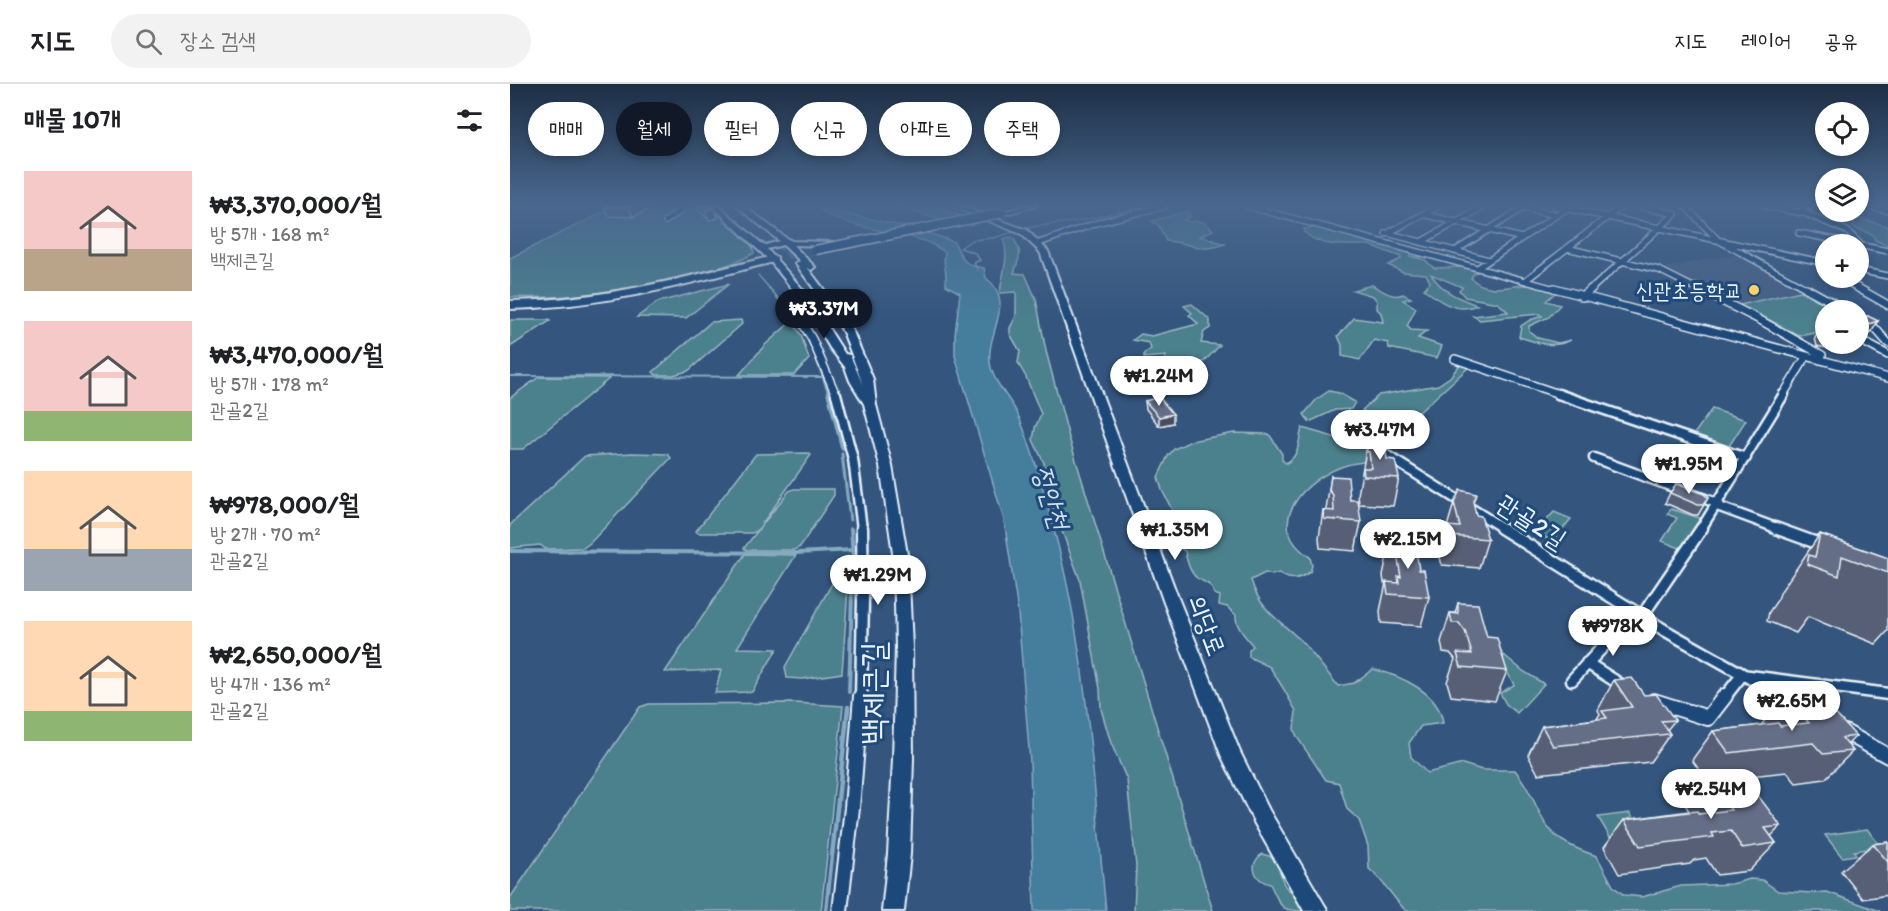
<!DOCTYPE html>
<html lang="ko">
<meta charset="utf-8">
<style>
body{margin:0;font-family:Itim,"Poor Story",sans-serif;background:#f2f2f2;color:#202124;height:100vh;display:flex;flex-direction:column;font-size:22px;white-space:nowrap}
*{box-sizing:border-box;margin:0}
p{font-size:20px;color:#757577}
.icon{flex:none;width:33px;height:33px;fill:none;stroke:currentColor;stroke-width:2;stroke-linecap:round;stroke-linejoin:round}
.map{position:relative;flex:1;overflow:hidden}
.drawer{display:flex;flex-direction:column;background:#fff;width:510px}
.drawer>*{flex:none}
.banner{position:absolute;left:18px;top:18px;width:570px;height:54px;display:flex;gap:12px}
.fabs{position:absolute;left:1305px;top:18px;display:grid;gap:12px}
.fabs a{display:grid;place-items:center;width:54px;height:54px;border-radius:50%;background:#fff;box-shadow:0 3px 9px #0003;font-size:30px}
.price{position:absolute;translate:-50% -51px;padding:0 14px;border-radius:21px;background:#fff;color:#222;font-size:20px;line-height:39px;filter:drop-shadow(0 2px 3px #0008)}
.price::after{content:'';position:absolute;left:50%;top:36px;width:18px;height:14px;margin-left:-9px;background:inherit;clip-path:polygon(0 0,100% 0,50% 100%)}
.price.on{background:#111827;color:#fff}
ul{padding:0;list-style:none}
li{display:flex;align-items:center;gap:18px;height:150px;padding:0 24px}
li span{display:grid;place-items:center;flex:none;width:168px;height:120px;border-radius:0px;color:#555}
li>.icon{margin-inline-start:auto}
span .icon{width:72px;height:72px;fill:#fffc;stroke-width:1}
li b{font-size:26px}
h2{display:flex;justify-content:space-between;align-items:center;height:72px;padding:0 24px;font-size:26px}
.pill{padding:0 21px;border-radius:27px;background:#fff;box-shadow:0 3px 9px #0003;font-size:21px;line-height:54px}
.pill.on{background:#111827;color:#fff}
header{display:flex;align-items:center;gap:36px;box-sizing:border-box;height:84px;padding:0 30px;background:#fff;border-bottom:2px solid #e0e0e0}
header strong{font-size:28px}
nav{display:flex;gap:33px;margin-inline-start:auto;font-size:21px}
.search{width:420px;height:54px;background:#f2f2f2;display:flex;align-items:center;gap:15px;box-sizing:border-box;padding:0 21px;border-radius:33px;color:#757577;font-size:22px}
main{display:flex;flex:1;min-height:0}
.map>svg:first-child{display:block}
</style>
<header>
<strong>지도</strong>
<div class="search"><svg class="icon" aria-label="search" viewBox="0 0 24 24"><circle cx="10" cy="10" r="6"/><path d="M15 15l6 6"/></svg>장소 검색</div>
<nav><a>지도</a><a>레이어</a><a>공유</a></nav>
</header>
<main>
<section class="drawer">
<h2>매물 10개<svg class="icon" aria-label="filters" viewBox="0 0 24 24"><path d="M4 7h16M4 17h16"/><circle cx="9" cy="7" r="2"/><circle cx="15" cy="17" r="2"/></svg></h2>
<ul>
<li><span style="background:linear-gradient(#f6c9c9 65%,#b9a48a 0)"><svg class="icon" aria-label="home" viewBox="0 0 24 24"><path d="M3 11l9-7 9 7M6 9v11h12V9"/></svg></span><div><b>₩3,370,000/월</b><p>방 5개 · 168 m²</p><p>백제큰길</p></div></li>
<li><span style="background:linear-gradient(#f6c9c9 75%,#8fb573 0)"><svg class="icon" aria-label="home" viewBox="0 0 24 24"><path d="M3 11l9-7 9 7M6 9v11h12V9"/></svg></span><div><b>₩3,470,000/월</b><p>방 5개 · 178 m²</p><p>관골2길</p></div></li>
<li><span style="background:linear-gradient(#ffd9b3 65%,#9aa5b1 0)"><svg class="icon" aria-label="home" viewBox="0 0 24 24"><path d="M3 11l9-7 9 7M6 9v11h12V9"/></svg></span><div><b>₩978,000/월</b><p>방 2개 · 70 m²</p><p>관골2길</p></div></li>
<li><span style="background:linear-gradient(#ffd9b3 75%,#8fb573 0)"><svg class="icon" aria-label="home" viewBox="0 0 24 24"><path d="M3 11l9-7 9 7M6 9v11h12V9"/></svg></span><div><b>₩2,650,000/월</b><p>방 4개 · 136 m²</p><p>관골2길</p></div></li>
</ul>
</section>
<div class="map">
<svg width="1378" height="827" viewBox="0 0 1378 827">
<rect width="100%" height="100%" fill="#34557e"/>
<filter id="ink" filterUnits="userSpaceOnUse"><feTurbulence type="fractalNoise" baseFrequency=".0167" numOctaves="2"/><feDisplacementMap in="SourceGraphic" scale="12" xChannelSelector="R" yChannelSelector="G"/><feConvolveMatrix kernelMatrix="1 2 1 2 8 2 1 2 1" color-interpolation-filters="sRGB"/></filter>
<g filter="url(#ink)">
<path fill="#465f83" d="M 1230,171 L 1332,226 L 1316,226 L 1315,249 L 1291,254 L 1150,185 L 1206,173 Z"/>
<path fill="#4c808d" stroke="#9ab8c2" stroke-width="1.5" d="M 106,122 L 198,122 L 242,162 L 244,169 C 226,180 204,185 183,190 C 123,205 62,216 0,213 L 0,174 Z
M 382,122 L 425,122 L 459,135 L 432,136 Z
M 678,127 L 680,133 L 674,136 L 680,138 C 690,136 695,137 703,146 L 690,152 L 715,160 C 687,170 682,158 656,157 L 649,142 L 642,137 Z
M 1335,128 L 1353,129 L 1344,129 L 1343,133 L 1378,142 L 1378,162 L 1365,156 L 1363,151 L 1343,143 L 1344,138 L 1337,135 L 1340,130 Z
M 811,143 L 914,171 L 911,173 L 899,172 L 915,176 L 924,184 L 953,183 L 972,186 L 964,189 L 961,194 C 976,209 994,203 1013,201 C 1023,200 1036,206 1045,209 L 1036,217 L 1050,221 L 1039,233 L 1019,242 L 1019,247 L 1028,254 L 1048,259 L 1061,256 C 1043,265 1028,259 1009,253 L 1011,242 L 1020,236 L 1032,232 L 1029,230 L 970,236 L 963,232 L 998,228 L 988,219 L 955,213 L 949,206 L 952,203 L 921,190 C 932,208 948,214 967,221 C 946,230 929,217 914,205 L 920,198 L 916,190 L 893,188 L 878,181 L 891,175 L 891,173 L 859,161 L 827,161 L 814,159 L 802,154 L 794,148 L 794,145 Z
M 502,153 C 513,167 510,173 504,189 L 515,190 L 526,215 L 536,267 L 558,350 L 703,827 L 624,827 L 626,782 L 617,696 L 601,659 L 591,625 L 590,605 L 570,496 L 541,417 L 534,379 L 523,356 L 525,344 L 531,330 L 516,293 L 508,279 L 510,267 L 500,250 L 500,244 L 506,232 L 506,208 L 490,209 C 492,189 500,173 493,155 Z
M 219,200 L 176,234 L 127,233 L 148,218 Z
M 862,201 C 872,206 882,215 893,210 L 901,214 L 893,216 L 906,224 L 897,242 L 901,246 L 917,247 L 908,254 L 932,262 L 927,274 L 879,264 L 878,259 L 864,256 L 850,276 L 832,272 L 832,261 L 828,252 L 844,234 L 873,238 L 871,229 L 867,225 L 867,217 L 863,212 L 843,206 Z
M 1290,207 L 1327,226 L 1316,226 L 1315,247 L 1290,252 L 1230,221 Z
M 682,220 L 700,236 L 700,244 L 694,248 L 691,259 L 710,261 L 685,287 L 658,286 L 653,278 L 656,272 L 634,274 L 634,270 L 641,265 L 639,259 L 623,256 L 631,250 L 642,252 L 688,240 L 679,231 L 682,229 L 674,222 Z
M 0,236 L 39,236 L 40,237 L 0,263 Z
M 231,236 L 232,240 L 178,287 L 163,291 L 146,291 L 143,288 L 201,238 Z
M 282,237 L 291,251 L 299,275 L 284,291 L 229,291 L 255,261 Z
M 951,279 L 959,283 L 875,359 L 852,355 L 852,343 L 858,338 L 859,330 L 852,326 L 869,311 L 928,301 L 940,293 Z
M 29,293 L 100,294 L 13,365 L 0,365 L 0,314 Z
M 819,307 L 829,309 L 845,318 L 841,325 L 825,326 L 799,338 L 794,330 L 807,315 Z
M 1202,325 L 1236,336 L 1219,362 L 1184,350 Z
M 792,344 L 859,363 L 860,377 C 853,378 844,379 837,381 C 796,393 750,441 800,473 L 802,482 L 800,488 C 789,495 780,498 769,489 L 762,491 L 755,489 L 741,496 C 751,530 773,537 795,561 C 806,574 817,588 828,602 L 844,599 L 863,585 C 891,592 929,608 933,639 L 911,642 L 899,659 L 901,673 L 917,689 L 953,680 L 972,686 L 1005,686 C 1040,731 1021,751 1087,772 L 1103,802 L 1114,811 L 1132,813 L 1171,802 L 1222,800 L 1240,795 L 1252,796 L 1268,807 L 1303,809 L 1317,808 L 1370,827 L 896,827 C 883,814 874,797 859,785 L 858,762 L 849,736 L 837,725 L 829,699 L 816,696 L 787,653 L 784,645 L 786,627 L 773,604 L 760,583 L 739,573 L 739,566 L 743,562 C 736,553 725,543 726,531 L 717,523 L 709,521 L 710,512 L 704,510 C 701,498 696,500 687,494 C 680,489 676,475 675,467 L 669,464 L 666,458 L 670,450 L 661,441 L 662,426 L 652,406 L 648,393 L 658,372 L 664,365 L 681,357 L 724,349 L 759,350 L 772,370 L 772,376 L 776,379 C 790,372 788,357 792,344 Z
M 122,369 L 158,370 L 161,374 L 80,459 L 73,464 L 36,465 L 30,461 L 0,464 L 0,441 L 75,372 Z
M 298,369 L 301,371 L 247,447 L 242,449 L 188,449 L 186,447 L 246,370 Z
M 284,405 L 324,405 L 324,411 L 290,463 L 284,466 L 237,466 L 234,464 L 279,407 Z
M 1161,425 L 1190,434 L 1172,465 L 1152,457 L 1167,434 L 1157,430 Z
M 1044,428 L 1061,435 L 1042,457 L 1025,449 Z
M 235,470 L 286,471 L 227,564 L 267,565 L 242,608 L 205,609 L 211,586 L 155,588 Z
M 337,473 L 338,504 L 332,589 L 292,595 L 277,594 L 275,583 Z
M 994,571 L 1013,587 L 1034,600 L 1007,629 L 996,620 L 990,609 L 1004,601 L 992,578 Z
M 284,619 L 333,622 L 311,827 L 0,827 L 0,814 L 130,623 L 139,620 Z
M 1120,729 L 1124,736 L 1150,747 L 1100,753 L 1088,733 Z
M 1357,745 L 1371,763 L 1344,767 L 1346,771 L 1332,773 L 1315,751 Z
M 752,770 L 766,774 C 772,784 769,802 782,808 L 789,823 L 795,827 C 768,827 772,823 760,800 C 744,796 738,781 752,770 Z"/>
<path fill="#447d9d" stroke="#86abc1" stroke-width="1.5" d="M 306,122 L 320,122 L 322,126 C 363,137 404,142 444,158 C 453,175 452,181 474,184 L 476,194 C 507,217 476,249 480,278 C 482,299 502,315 509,333 C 524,369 534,409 544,446 C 578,570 583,700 596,827 L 524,827 L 520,678 L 508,528 L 494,436 L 445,272 L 445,250 L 450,209 L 436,201 C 438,189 432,180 435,168 C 430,165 424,161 419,159 C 388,146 328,145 306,122 Z"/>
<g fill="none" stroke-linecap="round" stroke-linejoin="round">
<path stroke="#86abc1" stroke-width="1.5" d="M 468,186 L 464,179 L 470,176 L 465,169 L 450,164 L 462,156 L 483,154 L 521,143 L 568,137 L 633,122
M 248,191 L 261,206"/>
<path stroke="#86abc1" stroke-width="2" d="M 259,204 L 285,234
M 287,237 L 303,266 L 319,311
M 0,292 L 313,293"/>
<path stroke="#86abc1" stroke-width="3" d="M 318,310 L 332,365
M 332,370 L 340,436"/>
<path stroke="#86abc1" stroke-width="4" d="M 0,467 L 287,469 L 343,466
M 339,608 L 343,473 L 341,445"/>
<path stroke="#86abc1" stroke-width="4.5" d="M 316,827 L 338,623"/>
<path stroke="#4f6c90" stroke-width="8" stroke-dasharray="8 4" stroke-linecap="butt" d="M 518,125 L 519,122
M 268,159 L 289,179"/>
<defs>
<path id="minor-far4" d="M 737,122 L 1049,206
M 1003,122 L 1047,131
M 1045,122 L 1316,179
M 1175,122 L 1208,156 L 1299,206
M 1256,122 L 1298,130
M 1301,122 L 1292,124 L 1294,129 L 1337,147 L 1352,162
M 1355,122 L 1378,126
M 913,130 L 1012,154
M 156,137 L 170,127 L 166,122
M 877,149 L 979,176
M 1289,149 L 1346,160
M 876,150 L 929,122
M 911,158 L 975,122
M 529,159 L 590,138 L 654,122
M 1348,161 L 1378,167
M 1057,164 L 1149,186 L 1189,206
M 945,167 L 1013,124
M 969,183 L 1057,124
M 1348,186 L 1378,192
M 1330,194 L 1351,206
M 1016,196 L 1112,122
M 1080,206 L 1165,130 L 1130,122"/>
<path id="minor-far3" d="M 1044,204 L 1378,294
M 1186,204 L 1250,236 L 1312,271 L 1310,276
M 1296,204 L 1336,226
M 1348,204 L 1378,221
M 1072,213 L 1082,204
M 1348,234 L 1363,242 L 1378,259
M 290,235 L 302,255 L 326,311
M 1348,255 L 1378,271
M 945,275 L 1052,311
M 1273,311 L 1296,273"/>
<path id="minor-far2" d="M 326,310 L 343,375 L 352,445
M 1048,310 L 1236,374
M 868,366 L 994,445
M 1084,374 L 1209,420
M 1207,422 L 1269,445
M 1191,445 L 1274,310"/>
<path id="minor-far1" d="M 991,444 L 1156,547 L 1275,614
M 1265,444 L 1315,462
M 1077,579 L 1113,602
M 1062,596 L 1105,550 L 1132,532 L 1192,444
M 351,614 L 353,516 L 352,444
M 1214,614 L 1232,591 L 1378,610"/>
<path id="minor" d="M 1272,612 L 1284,619
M 1144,617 L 1198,634 L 1215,612
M 1335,648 L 1378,672
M 330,827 L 342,724 L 351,612"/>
<path id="secondary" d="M 202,122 L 209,122 L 251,159 L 256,161 L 269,157 L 227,122 L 234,122 L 276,154 L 282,157 L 323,158 L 324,160 L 320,162 L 283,161 L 305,183 L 301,186 L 297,183 L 333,231 L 344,250 L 363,295 L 366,321 L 382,382 L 398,476 L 402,564 L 403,675 L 400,770 L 394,827 L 372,827 L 378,770 L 383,675 L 386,564 L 384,476 L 370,382 L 354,320 L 340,297 L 335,283 L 320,264 L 294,220 L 260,177 ZM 273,161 L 290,177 L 285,179 L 324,232 L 334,250 L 353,301 L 340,271 L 335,270 L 296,209 L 257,165 Z
M 442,122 L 450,122 L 517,146 L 538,167 L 669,516 L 730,668 L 759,726 L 818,827 L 794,827 L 745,740 L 711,671 L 653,516 L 530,168 L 511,150 Z
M 515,122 L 526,122 L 492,131 L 488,129 Z"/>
<path id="motorway" d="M 263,172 L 267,173 L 267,177 C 175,201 96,223 0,225 L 0,217 C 94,216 173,194 263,172 Z"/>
</defs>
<use href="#minor-far4" stroke="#e8f1f8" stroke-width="8"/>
<use href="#minor-far3" stroke="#e8f1f8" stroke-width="10"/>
<use href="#minor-far2" stroke="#e8f1f8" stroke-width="13"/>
<use href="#minor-far1" stroke="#e8f1f8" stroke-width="15"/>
<use href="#minor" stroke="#e8f1f8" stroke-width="18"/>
<use href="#secondary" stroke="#e8f1f8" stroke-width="4"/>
<use href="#motorway" stroke="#e8f1f8" stroke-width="4"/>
<use href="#minor-far4" stroke="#1f4a7a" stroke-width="5"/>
<use href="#minor-far3" stroke="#1f4a7a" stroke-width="7"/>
<use href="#minor-far2" stroke="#1f4a7a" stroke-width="8"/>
<use href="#minor-far1" stroke="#1f4a7a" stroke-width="10"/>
<use href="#minor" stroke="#1f4a7a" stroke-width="14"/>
<use href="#secondary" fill="#1f4a7a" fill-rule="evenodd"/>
<use href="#motorway" fill="#1f4a7a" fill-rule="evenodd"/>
<defs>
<path id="secondary-bridge" d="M 305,166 L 492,129"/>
</defs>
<use href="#secondary-bridge" stroke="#e8f1f8" stroke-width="11" stroke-linecap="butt"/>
<use href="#secondary-bridge" stroke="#1f4a7a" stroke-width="8"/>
</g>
<path fill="#575f74" stroke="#e8f1f8" stroke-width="1.5" d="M 96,122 L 144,122 L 123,133 L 99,132 L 94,123 Z
M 184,122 L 202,122 L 204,124 L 208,134 L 199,136 Z
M 1358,232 L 1361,249 L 1353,251 L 1348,250 L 1348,234 Z
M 1316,242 L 1316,260 L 1333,260 L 1329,266 L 1307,262 L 1305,254 L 1311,243 Z
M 635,317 L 663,339 L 649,342 L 636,325 Z
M 858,355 L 877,375 L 889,394 L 883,422 L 849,420 L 848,411 Z
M 821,392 L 840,416 L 851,438 L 845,467 L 810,464 L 809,454 L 813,426 L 816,426 Z
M 1160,409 L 1198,414 L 1188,431 L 1183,431 L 1155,419 Z
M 966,410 L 963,419 L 966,431 L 978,455 L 969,484 L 932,481 L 929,470 L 944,419 Z
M 888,450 L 909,486 L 919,513 L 911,542 L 871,539 L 870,527 L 876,499 L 874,499 L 873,491 L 879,462 L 885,463 Z
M 1310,450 L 1378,474 L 1378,547 L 1366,560 L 1298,533 L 1286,549 L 1257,537 L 1259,528 L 1268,515 L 1271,507 Z
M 948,519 L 977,553 L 997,587 L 985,617 L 941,612 L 937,598 L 945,575 L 940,569 L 933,568 L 931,558 L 940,529 L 945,529 Z
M 1104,596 L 1134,611 L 1165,636 L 1157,646 L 1160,650 L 1140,678 L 1028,690 L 1018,671 L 1032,642 L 1087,635 L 1090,630 L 1088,626 Z
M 1275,611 L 1346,652 L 1338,660 L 1343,667 L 1315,695 L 1286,699 L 1277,688 L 1221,694 L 1232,711 L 1271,742 L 1261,752 L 1266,759 L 1239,787 L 1207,791 L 1196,774 L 1184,776 L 1180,780 L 1109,790 L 1094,763 L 1114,736 L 1179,727 L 1175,720 L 1195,694 L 1182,676 L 1203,647 L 1252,641 L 1252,640 Z
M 1378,758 L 1378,811 L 1353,815 L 1331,787 L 1363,760 Z"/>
<path fill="#474d5e" stroke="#e8f1f8" stroke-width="1.5" d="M 122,122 L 144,122 L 123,133 L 119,123 Z
M 204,124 L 208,134 L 199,136 L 195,126 Z
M 1368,237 L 1361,249 L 1353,251 L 1360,240 Z
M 663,330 L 663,339 L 649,342 L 649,333 Z"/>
<path fill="#656e87" stroke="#e8f1f8" stroke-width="1.5" d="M 96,122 L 122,122 L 119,123 L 94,123 Z
M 190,122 L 202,122 L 204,124 L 195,126 Z
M 1358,232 L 1368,237 L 1360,240 L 1354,238 L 1348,243 L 1348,234 Z
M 1316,242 L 1316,250 L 1313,250 L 1311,243 Z
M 649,313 L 663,330 L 649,333 L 635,317 Z
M 858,355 L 874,355 L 877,375 L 885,376 L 889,394 L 854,392 L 853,384 L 861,384 L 859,368 L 857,368 Z
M 821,392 L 838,393 L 840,416 L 848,416 L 851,438 L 814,435 L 813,426 L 824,427 L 823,411 L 819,406 Z
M 1166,400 L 1194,410 L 1198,414 L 1193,421 L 1188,421 L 1160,409 Z
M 950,406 L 966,410 L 963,417 L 966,431 L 971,432 L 978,455 L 940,452 L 937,442 L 950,443 L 944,419 Z
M 888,450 L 904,452 L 909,486 L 914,486 L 919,513 L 878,510 L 876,498 L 889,499 L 888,492 L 891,493 L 887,470 L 880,470 L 879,462 L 887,463 Z
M 1310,450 L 1378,474 L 1378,489 L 1332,472 L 1329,492 L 1297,480 L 1299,471 L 1305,473 Z
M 948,519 L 968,520 L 977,553 L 987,554 L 997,587 L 951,583 L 947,569 L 962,570 L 955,547 L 949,539 L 942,539 L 940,529 L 948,530 Z
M 1122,594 L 1134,611 L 1146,610 L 1165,636 L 1151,637 L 1160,650 L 1043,662 L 1032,642 L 1097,634 L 1092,627 L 1122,623 L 1104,596 Z
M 1293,609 L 1309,627 L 1321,625 L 1346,652 L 1332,654 L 1343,667 L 1313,670 L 1303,659 L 1219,669 L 1203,647 L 1268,639 L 1270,642 L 1299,639 L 1275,611 Z
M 1217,689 L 1232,711 L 1246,709 L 1271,742 L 1255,744 L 1266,759 L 1232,764 L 1221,747 L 1202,749 L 1204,753 L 1130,762 L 1114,736 L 1187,727 L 1189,730 L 1221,726 L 1197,692 Z
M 1378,758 L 1378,778 L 1363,760 Z"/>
</g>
<linearGradient id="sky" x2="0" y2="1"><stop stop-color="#1d2f45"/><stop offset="0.51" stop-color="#4a688f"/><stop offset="1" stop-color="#4a688f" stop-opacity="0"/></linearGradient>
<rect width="1378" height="237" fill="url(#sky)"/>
<circle fill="#ffd166" stroke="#1f4a7a" stroke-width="2" cx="1244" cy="206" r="6"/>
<g text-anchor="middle" stroke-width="6" stroke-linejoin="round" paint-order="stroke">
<g font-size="22" fill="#e8f1f8" stroke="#1f4a7a" text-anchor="end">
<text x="1232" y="214">신관초등학교</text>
</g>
<g font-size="26" fill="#e8f1f8" stroke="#1f4a7a">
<text transform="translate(1022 437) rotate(33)" y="9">관골2길</text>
<text transform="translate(697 541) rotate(69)" y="9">의당로</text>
</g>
<g font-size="27" font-style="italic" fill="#cfe0ea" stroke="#1f4a7a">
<text transform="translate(541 413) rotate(73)" y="9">정안천</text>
</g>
<g font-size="32" fill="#e8f1f8" stroke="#1f4a7a">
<text transform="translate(363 609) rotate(-90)" y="11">백제큰길</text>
</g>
</g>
</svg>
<div class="fabs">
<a><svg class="icon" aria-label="locate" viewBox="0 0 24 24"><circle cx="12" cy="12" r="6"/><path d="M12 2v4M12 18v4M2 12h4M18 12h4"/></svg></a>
<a><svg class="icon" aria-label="layers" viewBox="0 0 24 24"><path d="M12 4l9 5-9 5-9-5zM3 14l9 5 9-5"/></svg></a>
<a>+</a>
<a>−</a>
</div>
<b class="price on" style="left:314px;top:256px">₩3.37M</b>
<b class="price" style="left:649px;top:323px">₩1.24M</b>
<b class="price" style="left:870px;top:377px">₩3.47M</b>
<b class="price" style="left:1179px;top:411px">₩1.95M</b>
<b class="price" style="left:665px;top:477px">₩1.35M</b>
<b class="price" style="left:898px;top:486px">₩2.15M</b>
<b class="price" style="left:368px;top:522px">₩1.29M</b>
<b class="price" style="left:1103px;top:573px">₩978K</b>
<b class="price" style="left:1282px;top:648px">₩2.65M</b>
<b class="price" style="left:1201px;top:736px">₩2.54M</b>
<div class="banner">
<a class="pill">매매</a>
<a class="pill on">월세</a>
<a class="pill">필터</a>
<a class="pill">신규</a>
<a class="pill">아파트</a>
<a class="pill">주택</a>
</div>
</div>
</main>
